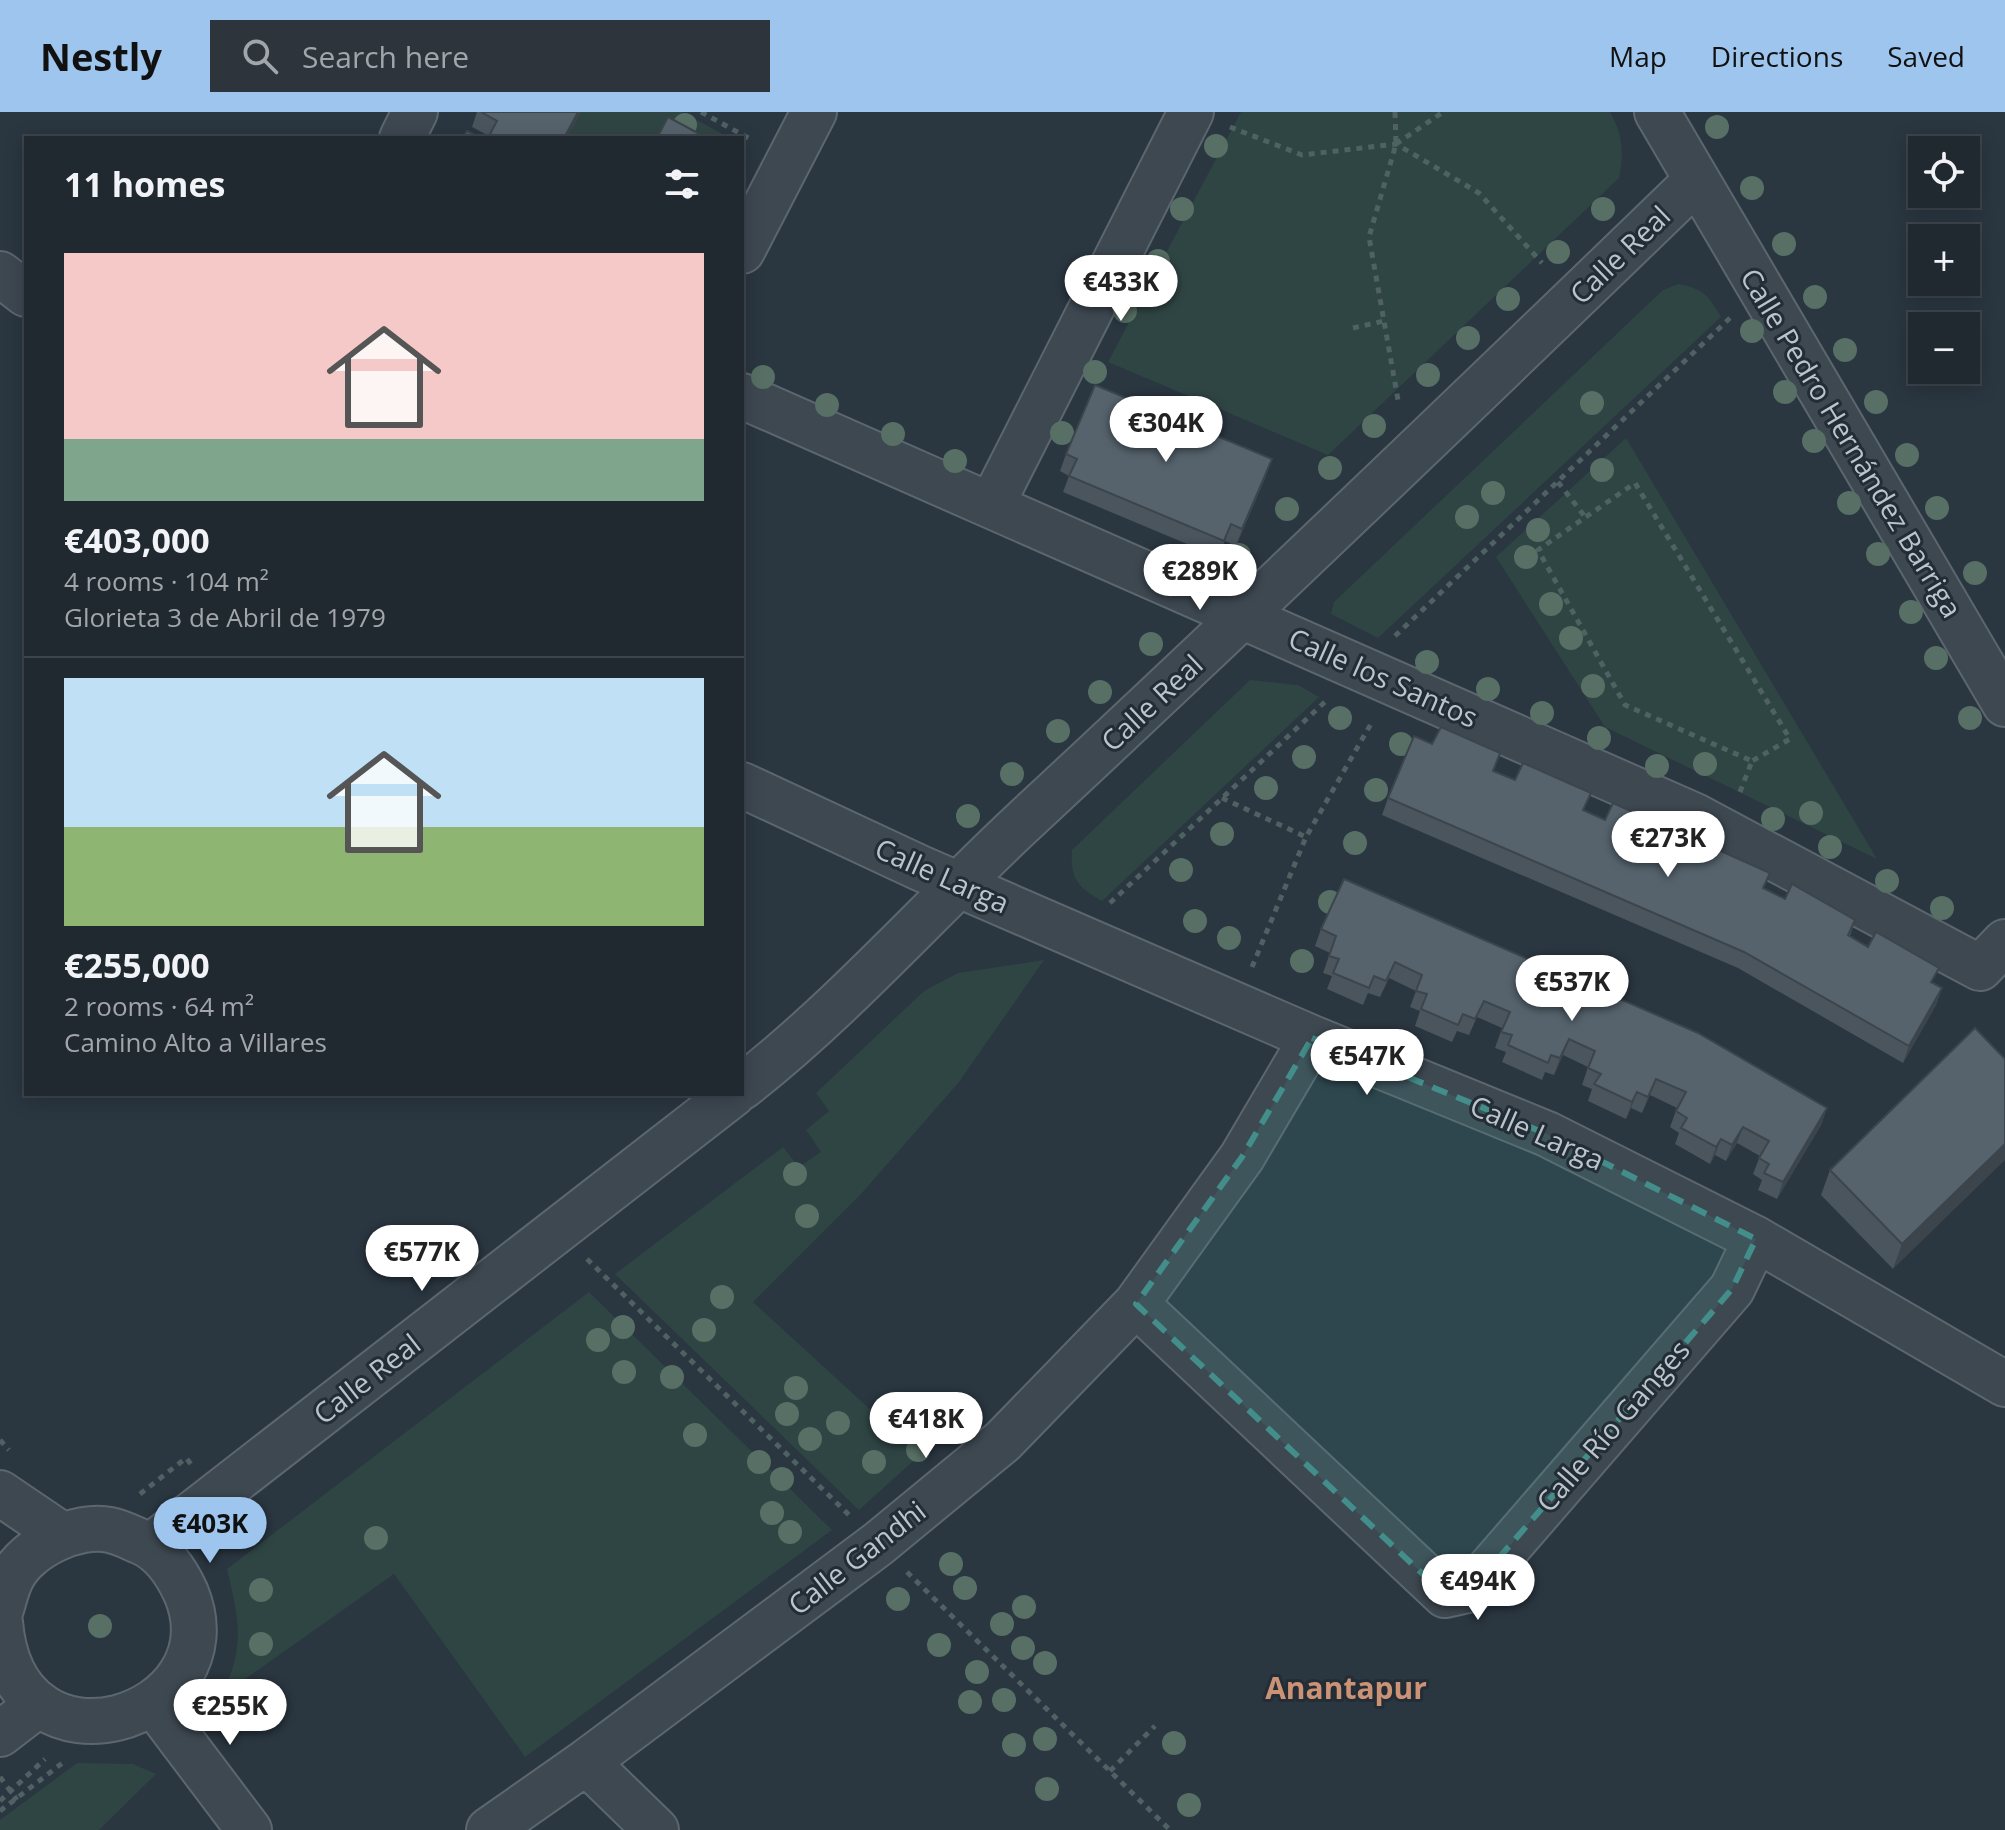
<!DOCTYPE html>
<meta charset="utf-8">
<style>
body{margin:0;font-family:"Open Sans",sans-serif;background:#2d343c;color:#f1f3f6;height:100vh;display:flex;flex-direction:column;font-size:30px;white-space:nowrap}
*{box-sizing:border-box;margin:0}
p{font-size:26px;color:#a2a6ab}
.icon{flex:none;width:44px;height:44px;fill:none;stroke:currentColor;stroke-width:2;stroke-linecap:round;stroke-linejoin:round}
.map{position:relative;flex:1;overflow:hidden}
.details{position:absolute;left:24px;top:24px;width:720px;height:960px;display:flex;flex-direction:column;background:#202830;border-radius:0px;box-shadow:0 4px 20px #0003,0 0 0 2px #3d444c}
.details>*{flex:none}
.tools{position:absolute;left:1908px;top:24px;display:grid;gap:16px}
.tools a{display:grid;place-items:center;width:72px;height:72px;border-radius:0px;background:#202830;box-shadow:0 4px 20px #0003,0 0 0 2px #3d444c;font-size:40px}
.price{position:absolute;translate:-50% -68px;padding:0 18px;border-radius:28px;background:#fff;color:#222;font-size:26px;line-height:52px;filter:drop-shadow(0 2px 4px #0008)}
.price::after{content:'';position:absolute;left:50%;top:48px;width:24px;height:18px;margin-left:-12px;background:inherit;clip-path:polygon(0 0,100% 0,50% 100%)}
.price.selected{background:#9ec5ed;color:#111}
ul{padding:0;list-style:none}
li{display:grid;align-content:center;gap:16px;height:424px;padding:0 40px}
li+li{border-top:2px solid #3d444c}
li span{display:grid;place-items:center;height:248px;border-radius:0px;color:#555}
li>.icon{margin-inline-start:auto}
span .icon{width:144px;height:144px;fill:#fffc;stroke-width:1}
li b{font-size:34px}
h2{display:flex;justify-content:space-between;align-items:center;height:96px;padding:0 40px;font-size:34px}
header{display:flex;align-items:center;gap:48px;box-sizing:border-box;height:112px;padding:0 40px;background:#9ec5ed;color:#111}
header strong{font-size:38px}
nav{display:flex;gap:44px;margin-inline-start:auto;font-size:28px}
.search{width:560px;height:72px;background:#2d343c;display:flex;align-items:center;gap:20px;box-sizing:border-box;padding:0 28px;border-radius:0px;color:#a2a6ab;font-size:30px}
.map>svg:first-child{display:block}
</style>
<header>
<strong>Nestly</strong>
<div class="search"><svg class="icon" aria-label="search" viewBox="0 0 24 24"><circle cx="10" cy="10" r="6"/><path d="M15 15l6 6"/></svg>Search here</div>
<nav><a>Map</a><a>Directions</a><a>Saved</a></nav>
</header>
<div class="map">
<svg width="2005" height="1718" viewBox="0 0 2005 1718">
<rect width="100%" height="100%" fill="#2a3640"/>
<path fill="#2f4544" d="M 581,0 L 682,0 L 730,26 L 567,26 Z
M 1241,0 L 1610,0 C 1623,22 1624,41 1619,66 L 1328,343 L 1108,250 Z
M 1678,172 C 1702,176 1709,183 1721,205 L 1378,526 L 1331,502 L 1334,490 L 1663,178 Z
M 1626,326 L 1877,747 L 1605,615 L 1496,445 Z
M 1250,568 L 1298,573 L 1319,585 L 1102,789 C 1078,775 1070,767 1072,738 Z
M 1044,848 L 959,970 L 861,1082 L 753,1190 L 920,1343 L 859,1398 L 615,1162 L 783,1035 L 799,1055 L 821,1040 L 806,1018 L 829,999 L 816,981 L 924,879 L 958,861 Z
M 589,1180 L 832,1418 L 525,1645 L 394,1462 L 221,1584 C 246,1534 239,1509 227,1457 Z
M 77,1651 L 133,1652 L 156,1662 L 99,1718 L 0,1718 L 0,1708 Z"/>
<g fill="none" stroke-linecap="round" stroke-linejoin="round">
<defs>
<path id="minor" d="M 1657,0 L 2005,592
M 402,26 L 415,0
M 742,139 L 814,0
M 0,162 L 26,182
M 742,284 L 1695,704 L 1980,856 L 2005,830
M 992,392 L 1191,0
M 742,673 L 920,756 L 1312,926 L 1547,1022 L 1756,1127 L 2005,1272
M 742,975 C 843,896 928,799 1021,712 C 1249,500 1473,285 1696,69
M 1136,1192 L 1445,1483 L 1472,1477 L 1732,1177 L 1756,1127
M 151,1434 L 733,982
M 0,1622 L 39,1592
M 586,1650 L 656,1718
M 489,1718 L 586,1650 L 878,1432 L 1003,1329 L 1136,1192 L 1242,1045 L 1312,926"/>
<path id="tertiary" d="M 0,1381 L 62,1423
M 0,1500 C 4,1489 6,1476 12,1465 C 27,1435 77,1411 110,1418 C 120,1420 130,1425 139,1429 C 162,1438 176,1459 186,1481 C 238,1605 14,1680 0,1510
M 154,1592 L 249,1718"/>
</defs>
<use href="#minor" stroke="#5c666e" stroke-width="48"/>
<use href="#tertiary" stroke="#5c666e" stroke-width="48"/>
<path stroke="#4f6162" stroke-width="5" stroke-dasharray="6 6" stroke-linecap="butt" d="M 701,0 L 752,28
M 1395,0 L 1396,32 L 1369,125 L 1398,288
M 1230,15 L 1302,43 L 1396,32 L 1479,81 L 1542,151
M 1396,32 L 1443,0
M 1353,216 L 1384,209
M 1558,370 L 1586,406
M 1395,524 L 1730,206
M 1740,680 L 1752,649 L 1625,593 L 1538,438 L 1635,371 L 1790,627 L 1752,649
M 1222,686 L 1306,725
M 1110,791 L 1328,587
M 1252,855 L 1306,725 L 1372,610
M 587,1147 L 849,1403
M 0,1328 L 9,1338
M 140,1382 L 186,1346 L 191,1352
M 907,1460 L 1170,1718
M 1110,1659 L 1155,1614
M 0,1665 L 17,1688
M 0,1689 L 45,1647
M 0,1699 L 65,1649"/>
<use href="#minor" stroke="#3e4851" stroke-width="44"/>
<use href="#tertiary" stroke="#3e4851" stroke-width="44"/>
</g>
<g fill="#576f64">
<circle cx="685" cy="13" r="12"/>
<circle cx="1717" cy="15" r="12"/>
<circle cx="1216" cy="34" r="12"/>
<circle cx="1752" cy="76" r="12"/>
<circle cx="1182" cy="97" r="12"/>
<circle cx="1603" cy="97" r="12"/>
<circle cx="1784" cy="132" r="12"/>
<circle cx="1558" cy="140" r="12"/>
<circle cx="1158" cy="149" r="12"/>
<circle cx="1815" cy="185" r="12"/>
<circle cx="1508" cy="187" r="12"/>
<circle cx="1125" cy="199" r="12"/>
<circle cx="1752" cy="219" r="12"/>
<circle cx="1468" cy="226" r="12"/>
<circle cx="1845" cy="238" r="12"/>
<circle cx="1095" cy="260" r="12"/>
<circle cx="1428" cy="263" r="12"/>
<circle cx="763" cy="265" r="12"/>
<circle cx="1785" cy="280" r="12"/>
<circle cx="1876" cy="290" r="12"/>
<circle cx="1592" cy="291" r="12"/>
<circle cx="827" cy="293" r="12"/>
<circle cx="1374" cy="314" r="12"/>
<circle cx="1062" cy="321" r="12"/>
<circle cx="893" cy="322" r="12"/>
<circle cx="1814" cy="329" r="12"/>
<circle cx="1907" cy="343" r="12"/>
<circle cx="955" cy="349" r="12"/>
<circle cx="1330" cy="356" r="12"/>
<circle cx="1602" cy="358" r="12"/>
<circle cx="1493" cy="381" r="12"/>
<circle cx="1849" cy="391" r="12"/>
<circle cx="1937" cy="396" r="12"/>
<circle cx="1287" cy="397" r="12"/>
<circle cx="1467" cy="405" r="12"/>
<circle cx="1538" cy="418" r="12"/>
<circle cx="1878" cy="442" r="12"/>
<circle cx="1239" cy="443" r="12"/>
<circle cx="1526" cy="445" r="12"/>
<circle cx="1975" cy="461" r="12"/>
<circle cx="1551" cy="492" r="12"/>
<circle cx="1911" cy="500" r="12"/>
<circle cx="1571" cy="526" r="12"/>
<circle cx="1151" cy="532" r="12"/>
<circle cx="1936" cy="546" r="12"/>
<circle cx="1427" cy="550" r="12"/>
<circle cx="1593" cy="574" r="12"/>
<circle cx="1488" cy="577" r="12"/>
<circle cx="1100" cy="580" r="12"/>
<circle cx="1542" cy="601" r="12"/>
<circle cx="1340" cy="606" r="12"/>
<circle cx="1970" cy="606" r="12"/>
<circle cx="1058" cy="619" r="12"/>
<circle cx="1599" cy="626" r="12"/>
<circle cx="1401" cy="632" r="12"/>
<circle cx="1304" cy="645" r="12"/>
<circle cx="1705" cy="652" r="12"/>
<circle cx="1657" cy="654" r="12"/>
<circle cx="1012" cy="662" r="12"/>
<circle cx="1266" cy="676" r="12"/>
<circle cx="1376" cy="678" r="12"/>
<circle cx="1811" cy="701" r="12"/>
<circle cx="968" cy="704" r="12"/>
<circle cx="1773" cy="707" r="12"/>
<circle cx="1222" cy="722" r="12"/>
<circle cx="1355" cy="731" r="12"/>
<circle cx="1830" cy="735" r="12"/>
<circle cx="1181" cy="758" r="12"/>
<circle cx="1887" cy="769" r="12"/>
<circle cx="1330" cy="790" r="12"/>
<circle cx="1942" cy="796" r="12"/>
<circle cx="1195" cy="809" r="12"/>
<circle cx="1229" cy="826" r="12"/>
<circle cx="1302" cy="849" r="12"/>
<circle cx="795" cy="1062" r="12"/>
<circle cx="807" cy="1104" r="12"/>
<circle cx="722" cy="1185" r="12"/>
<circle cx="623" cy="1215" r="12"/>
<circle cx="704" cy="1218" r="12"/>
<circle cx="598" cy="1228" r="12"/>
<circle cx="624" cy="1260" r="12"/>
<circle cx="672" cy="1265" r="12"/>
<circle cx="796" cy="1276" r="12"/>
<circle cx="787" cy="1302" r="12"/>
<circle cx="838" cy="1311" r="12"/>
<circle cx="695" cy="1323" r="12"/>
<circle cx="810" cy="1327" r="12"/>
<circle cx="918" cy="1338" r="12"/>
<circle cx="759" cy="1350" r="12"/>
<circle cx="874" cy="1350" r="12"/>
<circle cx="782" cy="1367" r="12"/>
<circle cx="772" cy="1401" r="12"/>
<circle cx="790" cy="1420" r="12"/>
<circle cx="376" cy="1426" r="12"/>
<circle cx="951" cy="1452" r="12"/>
<circle cx="965" cy="1476" r="12"/>
<circle cx="261" cy="1478" r="12"/>
<circle cx="898" cy="1487" r="12"/>
<circle cx="1024" cy="1495" r="12"/>
<circle cx="1002" cy="1512" r="12"/>
<circle cx="100" cy="1514" r="12"/>
<circle cx="261" cy="1532" r="12"/>
<circle cx="939" cy="1533" r="12"/>
<circle cx="1023" cy="1536" r="12"/>
<circle cx="1045" cy="1551" r="12"/>
<circle cx="977" cy="1560" r="12"/>
<circle cx="1004" cy="1588" r="12"/>
<circle cx="970" cy="1590" r="12"/>
<circle cx="1045" cy="1627" r="12"/>
<circle cx="1174" cy="1631" r="12"/>
<circle cx="1014" cy="1633" r="12"/>
<circle cx="1047" cy="1677" r="12"/>
<circle cx="1189" cy="1693" r="12"/>
</g>
<path fill="#4a555e" d="M 477,0 L 581,0 L 567,26 L 488,26 L 489,24 L 472,15 Z
M 1066,342 L 1266,364 L 1236,434 L 1225,429 L 1218,445 L 1063,380 L 1069,364 L 1060,359 Z
M 1432,632 L 1605,708 L 1680,721 L 1674,738 L 1785,787 L 1855,808 L 1850,824 L 1942,876 L 1936,893 L 1903,951 L 1738,856 L 1382,703 L 1388,686 Z
M 1321,817 L 1827,996 L 1821,1013 L 1777,1087 L 1758,1078 L 1762,1068 L 1753,1062 L 1760,1044 L 1737,1031 L 1726,1049 L 1715,1043 L 1710,1052 L 1675,1032 L 1679,1021 L 1670,1015 L 1677,996 L 1650,983 L 1642,1001 L 1631,996 L 1626,1007 L 1588,989 L 1592,977 L 1582,973 L 1588,955 L 1563,943 L 1554,963 L 1545,960 L 1542,968 L 1502,950 L 1506,940 L 1495,936 L 1502,916 L 1477,905 L 1469,923 L 1457,919 L 1452,930 L 1415,914 L 1420,899 L 1410,895 L 1416,879 L 1389,866 L 1380,885 L 1368,881 L 1363,893 L 1327,877 L 1332,864 L 1323,861 L 1330,841 L 1315,834 Z
M 2005,947 L 1893,1157 L 1821,1083 L 1830,1058 Z"/>
<path fill="#3c454c" d="M 578,0 L 581,0 L 567,26 L 564,26 Z
M 1272,347 L 1266,364 L 1236,434 L 1242,417 Z
M 1942,876 L 1936,893 L 1903,951 L 1909,934 Z
M 1569,927 L 1563,943 L 1554,963 L 1560,946 Z
M 1656,967 L 1650,983 L 1642,1001 L 1648,985 Z
M 1637,980 L 1631,996 L 1626,1007 L 1632,990 Z
M 1827,996 L 1821,1013 L 1777,1087 L 1783,1070 Z
M 1743,1015 L 1737,1031 L 1726,1049 L 1732,1033 Z
M 1721,1027 L 1715,1043 L 1710,1052 L 1716,1035 Z
M 2005,1032 L 2005,1048 L 1893,1157 L 1902,1132 Z"/>
<path fill="#56636d" stroke="#3c454c" stroke-width="2" d="M 481,0 L 578,0 L 564,26 L 488,26 L 497,9 Z
M 668,5 L 707,26 L 657,26 Z
M 467,19 L 480,26 L 463,26 Z
M 1095,273 L 1272,347 L 1242,417 L 1231,412 L 1224,429 L 1069,364 L 1077,347 L 1066,342 Z
M 1441,615 L 1500,641 L 1493,659 L 1515,668 L 1523,651 L 1591,681 L 1583,698 L 1605,708 L 1613,691 L 1680,721 L 1673,737 L 1695,747 L 1703,731 L 1770,761 L 1763,776 L 1785,787 L 1792,772 L 1855,808 L 1848,823 L 1868,835 L 1876,820 L 1939,856 L 1931,870 L 1942,876 L 1909,934 L 1744,840 L 1388,686 L 1414,624 L 1432,632 Z
M 1344,767 L 1698,921 L 1827,996 L 1783,1070 L 1764,1061 L 1769,1052 L 1759,1046 L 1769,1029 L 1743,1015 L 1732,1033 L 1721,1027 L 1716,1035 L 1681,1016 L 1687,1006 L 1676,999 L 1686,980 L 1656,967 L 1648,985 L 1637,980 L 1632,990 L 1594,972 L 1601,962 L 1588,956 L 1595,939 L 1569,927 L 1560,946 L 1551,943 L 1548,951 L 1508,933 L 1512,923 L 1501,920 L 1510,900 L 1484,889 L 1475,907 L 1463,902 L 1458,913 L 1421,897 L 1427,882 L 1416,879 L 1422,863 L 1395,850 L 1386,869 L 1374,864 L 1369,876 L 1333,861 L 1339,847 L 1329,844 L 1336,824 L 1321,817 Z
M 1975,916 L 2005,947 L 2005,1032 L 1902,1132 L 1830,1058 Z"/>
<path fill="#438d8a" fill-opacity="0.2" stroke="#438d8a" stroke-width="6" stroke-dasharray="16 10" stroke-linejoin="round" d="M 1312,926 L 1547,1022 L 1756,1127 L 1732,1177 L 1472,1477 L 1445,1483 L 1136,1192 L 1242,1045 Z"/>
<g text-anchor="middle" stroke-width="6" stroke-linejoin="round" paint-order="stroke">
<g font-size="28" fill="#bbc3cb" stroke="#232d36">
<text transform="translate(1620 143) rotate(-44)" y="10">Calle Real</text>
<text transform="translate(1851 331) rotate(59)" y="10">Calle Pedro Hernández Barriga</text>
<text transform="translate(1383 566) rotate(24)" y="10">Calle los Santos</text>
<text transform="translate(1152 591) rotate(-43)" y="10">Calle Real</text>
<text transform="translate(942 764) rotate(24)" y="10">Calle Larga</text>
<text transform="translate(1537 1021) rotate(24)" y="10">Calle Larga</text>
<text transform="translate(367 1267) rotate(-38)" y="10">Calle Real</text>
<text transform="translate(1613 1314) rotate(-49)" y="10">Calle Río Ganges</text>
<text transform="translate(857 1446) rotate(-38)" y="10">Calle Gandhi</text>
</g>
<g font-size="30" font-weight="bold" fill="#cb9276" stroke="#232d36">
<text x="1346" y="1587">Anantapur</text>
</g>
</g>
</svg>
<div class="tools">
<a><svg class="icon" aria-label="locate" viewBox="0 0 24 24"><circle cx="12" cy="12" r="6"/><path d="M12 2v4M12 18v4M2 12h4M18 12h4"/></svg></a>
<a>+</a>
<a>−</a>
</div>
<b class="price" style="left:1121px;top:211px">€433K</b>
<b class="price" style="left:1166px;top:352px">€304K</b>
<b class="price" style="left:1200px;top:500px">€289K</b>
<b class="price" style="left:1668px;top:767px">€273K</b>
<b class="price" style="left:1572px;top:911px">€537K</b>
<b class="price" style="left:1367px;top:985px">€547K</b>
<b class="price" style="left:422px;top:1181px">€577K</b>
<b class="price" style="left:926px;top:1348px">€418K</b>
<b class="price selected" style="left:210px;top:1453px">€403K</b>
<b class="price" style="left:1478px;top:1510px">€494K</b>
<b class="price" style="left:230px;top:1635px">€255K</b>
<section class="details">
<h2>11 homes<svg class="icon" aria-label="filters" viewBox="0 0 24 24"><path d="M4 7h16M4 17h16"/><circle cx="9" cy="7" r="2"/><circle cx="15" cy="17" r="2"/></svg></h2>
<ul>
<li><span style="background:linear-gradient(#f6c9c9 75%,#7fa58c 0)"><svg class="icon" aria-label="home" viewBox="0 0 24 24"><path d="M3 11l9-7 9 7M6 9v11h12V9"/></svg></span><div><b>€403,000</b><p>4 rooms · 104 m²</p><p>Glorieta 3 de Abril de 1979</p></div></li>
<li><span style="background:linear-gradient(#bfe0f5 60%,#8fb573 0)"><svg class="icon" aria-label="home" viewBox="0 0 24 24"><path d="M3 11l9-7 9 7M6 9v11h12V9"/></svg></span><div><b>€255,000</b><p>2 rooms · 64 m²</p><p>Camino Alto a Villares</p></div></li>
</ul>
</section>
</div>
